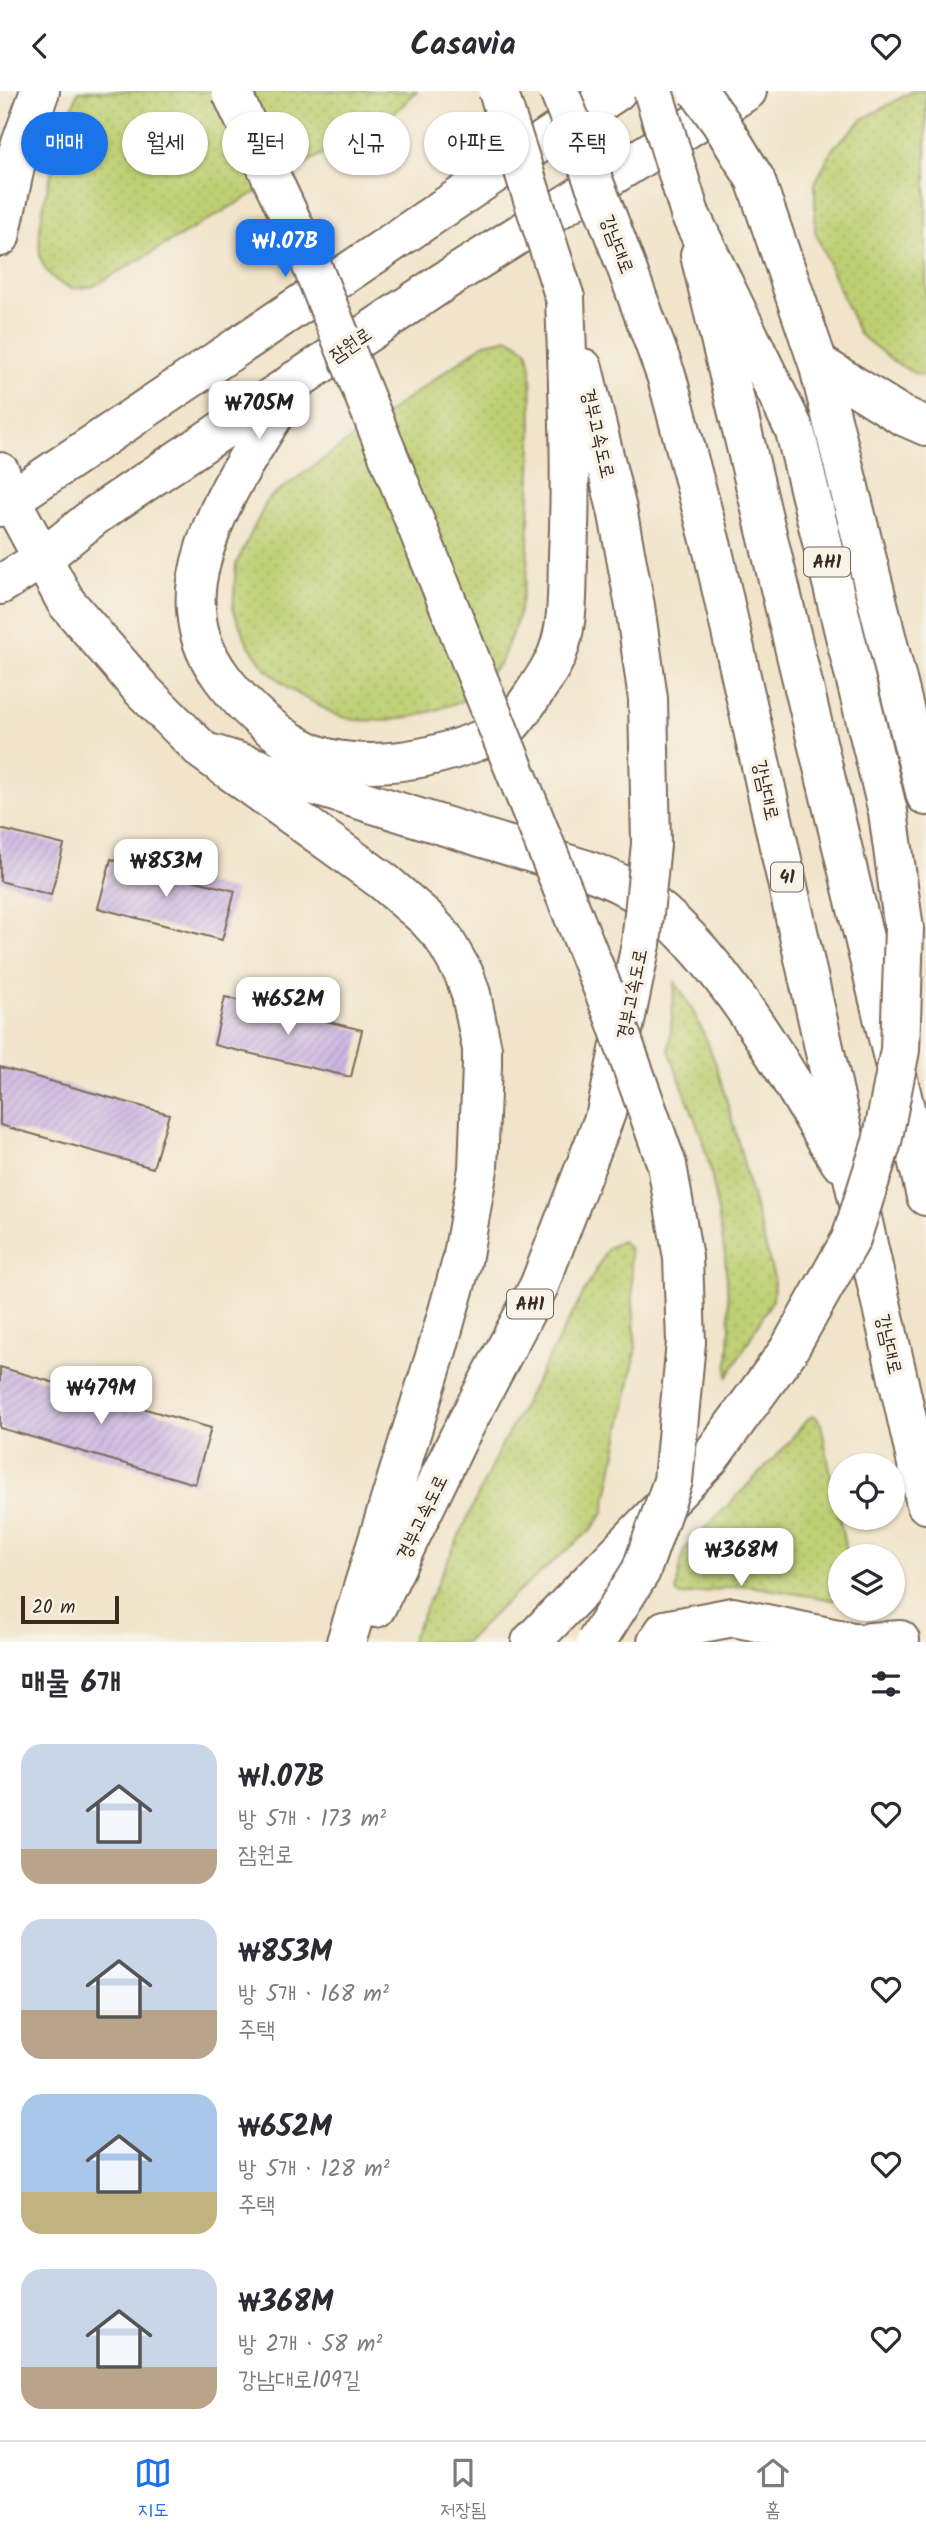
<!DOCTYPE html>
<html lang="ko">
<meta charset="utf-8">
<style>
body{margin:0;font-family:Kalam,"Poor Story",sans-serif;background:#f2f2f3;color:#2b2b33;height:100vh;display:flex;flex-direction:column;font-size:26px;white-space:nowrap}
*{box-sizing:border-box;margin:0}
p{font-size:23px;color:#7c7c81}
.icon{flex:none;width:38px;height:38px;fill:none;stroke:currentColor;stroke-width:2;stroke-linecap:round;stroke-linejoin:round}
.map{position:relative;height:1551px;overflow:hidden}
.side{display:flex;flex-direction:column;background:#fff;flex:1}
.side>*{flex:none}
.hud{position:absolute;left:21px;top:21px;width:886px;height:63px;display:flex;gap:14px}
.fabs{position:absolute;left:828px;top:1362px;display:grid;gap:14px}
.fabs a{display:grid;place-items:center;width:77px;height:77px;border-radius:50%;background:#fff;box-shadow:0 2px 5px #0004;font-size:35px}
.scale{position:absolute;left:21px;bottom:18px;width:98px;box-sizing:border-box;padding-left:7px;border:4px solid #3b2a1e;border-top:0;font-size:19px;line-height:24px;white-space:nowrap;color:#3b2a1e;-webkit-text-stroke:5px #f7f3e8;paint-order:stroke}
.price{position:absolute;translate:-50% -60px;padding:0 16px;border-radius:14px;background:#fff;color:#222;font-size:23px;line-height:46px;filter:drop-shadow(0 2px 4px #0008)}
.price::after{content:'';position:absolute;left:50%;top:42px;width:21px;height:16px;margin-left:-10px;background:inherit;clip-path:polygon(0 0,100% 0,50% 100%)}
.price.current{background:#1a73e8;color:#fff}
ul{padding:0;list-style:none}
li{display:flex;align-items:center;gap:21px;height:175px;padding:0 21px}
li span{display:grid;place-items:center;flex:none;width:196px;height:140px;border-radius:21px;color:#555}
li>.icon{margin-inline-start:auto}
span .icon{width:84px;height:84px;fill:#fffc;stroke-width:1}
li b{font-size:30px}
h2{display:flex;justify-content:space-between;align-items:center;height:84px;padding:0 21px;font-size:30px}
.tag{padding:0 24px;border-radius:32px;background:#fff;box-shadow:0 2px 5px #0004;font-size:24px;line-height:63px}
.tag.current{background:#1a73e8;color:#fff}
header{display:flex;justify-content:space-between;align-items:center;height:91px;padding:0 21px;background:#fff;font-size:32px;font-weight:800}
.dock{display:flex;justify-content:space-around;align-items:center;height:98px;border-top:2px solid #e1e1e2;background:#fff;font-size:19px;color:#7c7c81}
.dock a{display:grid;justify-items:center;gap:4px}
.dock .current{color:#1a73e8}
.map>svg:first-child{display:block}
</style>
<header><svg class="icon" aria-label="back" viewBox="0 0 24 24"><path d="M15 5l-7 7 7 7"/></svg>Casavia<svg class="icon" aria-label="heart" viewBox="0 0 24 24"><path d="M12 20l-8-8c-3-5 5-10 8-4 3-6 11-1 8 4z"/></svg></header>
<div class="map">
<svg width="926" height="1551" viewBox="0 0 926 1551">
<defs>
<pattern id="grass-dots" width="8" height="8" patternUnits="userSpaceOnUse" patternTransform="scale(1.75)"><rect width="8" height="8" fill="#bdcf72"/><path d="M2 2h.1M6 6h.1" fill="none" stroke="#a3b262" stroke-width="1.8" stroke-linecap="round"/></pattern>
<pattern id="building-hatch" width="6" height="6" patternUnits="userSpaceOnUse" patternTransform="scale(1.75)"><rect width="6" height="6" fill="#ccb8e2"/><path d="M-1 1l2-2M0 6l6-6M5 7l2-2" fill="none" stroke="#b09ec1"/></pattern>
</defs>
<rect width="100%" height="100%" fill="#f7f3e8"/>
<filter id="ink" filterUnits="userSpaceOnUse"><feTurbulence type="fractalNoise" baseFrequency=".0143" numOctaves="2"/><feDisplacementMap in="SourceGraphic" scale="14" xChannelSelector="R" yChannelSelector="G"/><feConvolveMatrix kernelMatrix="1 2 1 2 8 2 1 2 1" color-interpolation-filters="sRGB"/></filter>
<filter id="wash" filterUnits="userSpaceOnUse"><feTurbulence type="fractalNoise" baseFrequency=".00686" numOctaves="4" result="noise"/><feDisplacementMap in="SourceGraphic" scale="28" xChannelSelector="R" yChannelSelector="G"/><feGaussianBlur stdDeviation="1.57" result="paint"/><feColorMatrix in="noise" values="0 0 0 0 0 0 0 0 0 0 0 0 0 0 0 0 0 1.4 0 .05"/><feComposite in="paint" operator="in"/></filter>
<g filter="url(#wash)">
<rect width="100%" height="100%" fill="#f1e4ca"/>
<path fill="url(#grass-dots)" stroke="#7c7c48" stroke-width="2" d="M 78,0 L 417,0 L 398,19 L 94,195 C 87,196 79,198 72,197 C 57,194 42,179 40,164 C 35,116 63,46 78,0 Z
M 913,0 L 926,0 L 926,285 L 914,282 L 896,272 L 859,243 L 815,141 L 815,92 L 833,57 L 863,28 Z
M 509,247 L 527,258 L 531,275 L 532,354 L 527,480 L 518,527 L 501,571 L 462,610 L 436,619 L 412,626 L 384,630 L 354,629 L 336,624 L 289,598 L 265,577 L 248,553 L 233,518 L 236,473 L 268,408 L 485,252 Z
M 675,891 C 711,941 725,1003 741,1062 C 751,1104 763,1145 774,1187 L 773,1208 L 727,1287 L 730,1236 L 725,1164 L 711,1081 L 701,1044 L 669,960 Z
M 622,1150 L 630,1158 L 636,1260 L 604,1421 L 592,1438 L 504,1513 L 466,1551 L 410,1551 L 499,1359 L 608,1157 Z
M 815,1325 L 821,1333 L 847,1465 L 840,1465 L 840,1506 L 833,1509 L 743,1494 L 681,1505 L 676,1501 L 683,1460 L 783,1358 L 806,1330 L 810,1326 Z"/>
<g id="blocks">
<path fill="url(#building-hatch)" d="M 0,738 L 64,754 L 51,804 L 0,790 Z
M 111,768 L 235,800 L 222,849 L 98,817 Z
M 225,906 L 362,939 L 351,986 L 214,954 Z
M 0,976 L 169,1023 L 153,1077 L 0,1034 Z
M 0,1276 L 211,1337 L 195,1393 L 0,1337 Z"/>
</g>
</g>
<g filter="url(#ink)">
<use href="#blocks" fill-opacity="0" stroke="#7b6b5a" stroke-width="2"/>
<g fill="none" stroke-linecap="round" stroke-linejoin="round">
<defs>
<path id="street" d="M 657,1551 L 665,1539 L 733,1526 L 853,1551
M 870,1551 L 900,1549"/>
<path id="secondary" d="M 0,416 L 617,0
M 0,494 L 43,467 L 96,424 L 443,191 L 747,0"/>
<path id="primary" d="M 755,88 L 818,272 L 926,705
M 700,164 L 926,1105
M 623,167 L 667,287 L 713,460 L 926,1413
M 818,272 L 901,324 L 926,335
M 212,663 L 587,779 C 600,784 614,789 626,796 C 713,844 788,987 840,1071"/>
<path id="highway" d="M 690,123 L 795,340 L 888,721 L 904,838
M 0,146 L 18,61 L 40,0
M 583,277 L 618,423 L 635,515 L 648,608 L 651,753
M 296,289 C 258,352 209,416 197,490 C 194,509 196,532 202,550 C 217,596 281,655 327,667 C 379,679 435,667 483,648 C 491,645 502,642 508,636 C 519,626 552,577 557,563 C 569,533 567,497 568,465 C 572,379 568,293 565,207
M 0,381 L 11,409 L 66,511 L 142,599 L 203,660 L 383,790 L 425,826 L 443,846 L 464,883 L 471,903 L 482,958 L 482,974 L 478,1078 L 462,1170 L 437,1259 L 346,1551
M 376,1517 L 459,1346 L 539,1195 L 606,1022 L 641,853
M 531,1551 L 709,1368 L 788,1260"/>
</defs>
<use href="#street" stroke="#7b6b5a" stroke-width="42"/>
<use href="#secondary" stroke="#7b6b5a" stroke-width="42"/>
<use href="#primary" stroke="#7b6b5a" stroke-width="42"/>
<use href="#highway" stroke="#7b6b5a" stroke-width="42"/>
<use href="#street" stroke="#fff" stroke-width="38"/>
<use href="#secondary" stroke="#fff" stroke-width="38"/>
<use href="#primary" stroke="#fff" stroke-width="38"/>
<use href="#highway" stroke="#fff" stroke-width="38"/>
<defs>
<path id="primary-bridge" d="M 559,0 L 623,167
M 653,0 L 690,123
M 698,0 L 721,32 L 755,88"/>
<path id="highway-bridge" d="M 231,0 L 308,165 L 615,928 L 667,1074 L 683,1167 L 686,1251 L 673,1390 L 641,1480 L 596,1551
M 498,0 L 565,207
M 641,853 L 651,753
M 788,1260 L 851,1148 L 882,1051 L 900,959 L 904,838"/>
</defs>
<use href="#primary-bridge" stroke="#7b6b5a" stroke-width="42" stroke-linecap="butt"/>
<use href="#highway-bridge" stroke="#7b6b5a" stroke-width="42" stroke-linecap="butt"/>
<use href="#primary-bridge" stroke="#fff" stroke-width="38"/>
<use href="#highway-bridge" stroke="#fff" stroke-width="38"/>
</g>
</g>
<g text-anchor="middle" stroke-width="7" stroke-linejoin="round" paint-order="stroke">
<g fill="#f7f3e8" stroke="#73665b" stroke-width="2">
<rect x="804" y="456.5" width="46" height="29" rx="5"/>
<rect x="771" y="771.5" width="32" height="29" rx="5"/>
<rect x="507" y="1198.5" width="46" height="29" rx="5"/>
</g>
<g font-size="18" font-weight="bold" fill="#3b2a1e">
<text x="827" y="477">AH1</text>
<text x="787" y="792">41</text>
<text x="530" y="1219">AH1</text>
</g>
<g font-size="19" fill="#3b2a1e" stroke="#f7f3e8">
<text transform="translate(618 153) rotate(69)" y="7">강남대로</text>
<text transform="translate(350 253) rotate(-34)" y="7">잠원로</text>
<text transform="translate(599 342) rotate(77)" y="7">경부고속도로</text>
<text transform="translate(767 699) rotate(77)" y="7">강남대로</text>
<text transform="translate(631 903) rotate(-79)" y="7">경부고속도로</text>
<text transform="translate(890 1253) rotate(77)" y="7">강남대로</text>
<text transform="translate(421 1426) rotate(-64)" y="7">경부고속도로</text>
</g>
</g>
</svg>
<div class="fabs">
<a><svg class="icon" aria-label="locate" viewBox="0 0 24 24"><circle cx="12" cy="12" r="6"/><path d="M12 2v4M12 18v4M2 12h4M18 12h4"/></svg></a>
<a><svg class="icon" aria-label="layers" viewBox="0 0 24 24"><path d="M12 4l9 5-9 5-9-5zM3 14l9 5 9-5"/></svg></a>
</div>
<div class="scale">20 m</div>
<b class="price current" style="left:285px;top:188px">₩1.07B</b>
<b class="price" style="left:259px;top:350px">₩705M</b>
<b class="price" style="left:166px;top:808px">₩853M</b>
<b class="price" style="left:288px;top:946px">₩652M</b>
<b class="price" style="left:101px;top:1335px">₩479M</b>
<b class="price" style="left:741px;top:1497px">₩368M</b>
<div class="hud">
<a class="tag current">매매</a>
<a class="tag">월세</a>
<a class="tag">필터</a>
<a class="tag">신규</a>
<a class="tag">아파트</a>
<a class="tag">주택</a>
</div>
</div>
<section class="side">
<h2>매물 6개<svg class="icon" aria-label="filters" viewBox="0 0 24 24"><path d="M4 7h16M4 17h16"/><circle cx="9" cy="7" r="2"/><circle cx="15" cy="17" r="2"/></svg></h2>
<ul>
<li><span style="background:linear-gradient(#c9d6e8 75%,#b9a48a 0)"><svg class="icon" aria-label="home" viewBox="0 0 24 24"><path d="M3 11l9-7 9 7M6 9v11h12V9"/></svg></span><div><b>₩1.07B</b><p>방 5개 · 173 m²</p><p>잠원로</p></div><svg class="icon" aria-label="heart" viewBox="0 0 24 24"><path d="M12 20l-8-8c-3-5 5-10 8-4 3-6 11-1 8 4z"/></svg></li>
<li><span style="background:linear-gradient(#c9d6e8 65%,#b9a48a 0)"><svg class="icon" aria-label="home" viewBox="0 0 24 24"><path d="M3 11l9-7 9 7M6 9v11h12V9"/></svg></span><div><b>₩853M</b><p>방 5개 · 168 m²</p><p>주택</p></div><svg class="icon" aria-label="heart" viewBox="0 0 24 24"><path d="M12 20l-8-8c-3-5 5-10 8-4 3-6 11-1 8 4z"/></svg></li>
<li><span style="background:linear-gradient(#a9c7e8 70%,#c2b280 0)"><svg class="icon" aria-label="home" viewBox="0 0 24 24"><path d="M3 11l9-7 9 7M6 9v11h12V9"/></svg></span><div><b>₩652M</b><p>방 5개 · 128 m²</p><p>주택</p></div><svg class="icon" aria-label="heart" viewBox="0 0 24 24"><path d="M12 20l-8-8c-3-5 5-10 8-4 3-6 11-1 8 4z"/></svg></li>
<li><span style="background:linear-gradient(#c9d6e8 70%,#b9a48a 0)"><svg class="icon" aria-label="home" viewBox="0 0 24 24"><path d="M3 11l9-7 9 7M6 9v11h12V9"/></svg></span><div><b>₩368M</b><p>방 2개 · 58 m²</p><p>강남대로109길</p></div><svg class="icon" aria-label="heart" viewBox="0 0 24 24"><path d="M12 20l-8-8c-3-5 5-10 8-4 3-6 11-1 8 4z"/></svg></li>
</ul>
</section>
<nav class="dock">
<a class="current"><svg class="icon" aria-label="map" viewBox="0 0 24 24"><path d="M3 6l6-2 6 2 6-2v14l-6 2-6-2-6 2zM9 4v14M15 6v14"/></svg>지도</a>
<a><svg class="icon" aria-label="saved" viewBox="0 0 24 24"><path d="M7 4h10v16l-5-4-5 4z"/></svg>저장됨</a>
<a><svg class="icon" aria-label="home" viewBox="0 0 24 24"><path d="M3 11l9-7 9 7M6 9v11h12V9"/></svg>홈</a>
</nav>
